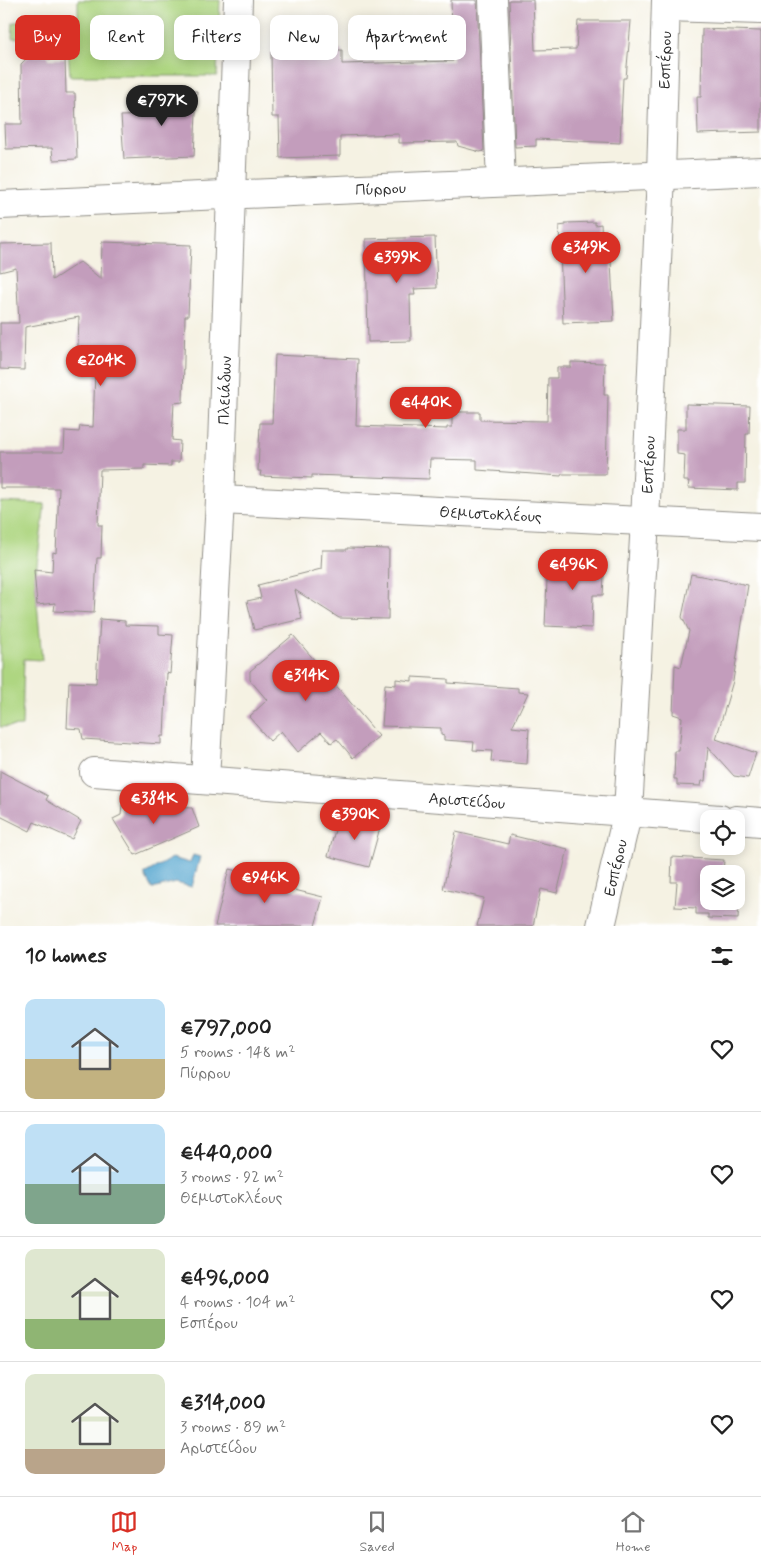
<!DOCTYPE html>
<meta charset="utf-8">
<style>
body{margin:0;font-family:Mynerve,sans-serif;background:#f2f2f2;color:#222;height:100vh;display:flex;flex-direction:column;font-size:19px;white-space:nowrap}
*{box-sizing:border-box;margin:0}
p{font-size:16px;color:#767676}
.icon{flex:none;width:28px;height:28px;fill:none;stroke:currentColor;stroke-width:2;stroke-linecap:round;stroke-linejoin:round}
.map{position:relative;height:926px;overflow:hidden}
.side{display:flex;flex-direction:column;background:#fff;flex:1}
.side>*{flex:none}
.top-card{position:absolute;left:15px;top:15px;width:500px;height:45px;display:flex;gap:10px}
.tools{position:absolute;left:700px;top:810px;display:grid;gap:10px}
.tools a{display:grid;place-items:center;width:45px;height:45px;border-radius:10px;background:#fff;box-shadow:0 2px 12px #0003;font-size:25px}
.price{position:absolute;translate:-50% -42px;padding:0 11px;border-radius:18px;background:#d93025;color:#fff;font-size:16px;line-height:32px;filter:drop-shadow(0 1px 2px #0008)}
.price::after{content:'';position:absolute;left:50%;top:30px;width:15px;height:11px;margin-left:-8px;background:inherit;clip-path:polygon(0 0,100% 0,50% 100%)}
.price.selected{background:#222;color:#fff}
ul{padding:0;list-style:none}
li{display:flex;align-items:center;gap:15px;height:125px;padding:0 25px}
li+li{border-top:1px solid #e0e0e0}
li span{display:grid;place-items:center;flex:none;width:140px;height:100px;border-radius:10px;color:#555}
li>.icon{margin-inline-start:auto}
span .icon{width:60px;height:60px;fill:#fffc;stroke-width:1}
li b{font-size:21px}
h2{display:flex;justify-content:space-between;align-items:center;height:60px;padding:0 25px;font-size:21px}
.pill{padding:0 18px;border-radius:10px;background:#fff;box-shadow:0 2px 12px #0003;font-size:18px;line-height:45px}
.pill.selected{background:#d93025;color:#fff}
.tab-bar{display:flex;justify-content:space-around;align-items:center;height:70px;border-top:1px solid #e0e0e0;background:#fff;font-size:14px;color:#767676}
.tab-bar a{display:grid;justify-items:center;gap:2px}
.tab-bar .selected{color:#d93025}
.map>svg:first-child{display:block}
</style>
<div class="map">
<svg width="761" height="926" viewBox="0 0 761 926">
<rect width="100%" height="100%" fill="#fff"/>
<filter id="ink" filterUnits="userSpaceOnUse"><feTurbulence type="fractalNoise" baseFrequency=".02" numOctaves="2"/><feDisplacementMap in="SourceGraphic" scale="10" xChannelSelector="R" yChannelSelector="G"/><feConvolveMatrix kernelMatrix="1 2 1 2 8 2 1 2 1" color-interpolation-filters="sRGB"/></filter>
<filter id="wash" filterUnits="userSpaceOnUse"><feTurbulence type="fractalNoise" baseFrequency=".0096" numOctaves="4" result="noise"/><feDisplacementMap in="SourceGraphic" scale="20" xChannelSelector="R" yChannelSelector="G"/><feGaussianBlur stdDeviation="1.12" result="paint"/><feColorMatrix in="noise" values="0 0 0 0 0 0 0 0 0 0 0 0 0 0 0 0 0 1.4 0 .05"/><feComposite in="paint" operator="in"/></filter>
<g filter="url(#wash)">
<rect width="100%" height="100%" fill="#f5f2e3"/>
<path fill="#aed681" stroke="#6c8056" d="M 78,0 L 220,0 L 217,76 L 70,76 L 68,50 L 50,37 L 12,38 L 13,22 L 78,20 Z
M 0,502 L 45,504 L 35,579 L 42,660 L 24,659 L 22,726 L 0,727 Z"/>
<path fill="#54a6cf" stroke="#40687d" d="M 193,855 L 200,857 L 192,887 L 176,883 L 152,889 L 144,874 L 172,858 L 190,863 Z"/>
<g id="blocks">
<path fill="#c39dbc" fill-rule="evenodd" d="M 451,0 L 477,0 L 484,151 L 480,152 L 458,146 L 457,142 L 399,143 L 399,134 L 340,136 L 340,156 L 280,158 L 279,117 L 272,117 L 271,52 L 296,51 L 296,44 L 317,43 L 318,50 L 342,50 L 342,64 L 453,61 Z
M 509,0 L 533,0 L 535,50 L 576,49 L 578,21 L 631,21 L 626,78 L 623,78 L 620,143 L 536,139 L 536,146 L 515,147 Z
M 702,29 L 761,31 L 761,132 L 698,134 L 697,97 L 701,97 Z
M 48,55 L 48,59 L 65,59 L 66,93 L 75,93 L 77,159 L 53,160 L 52,148 L 6,149 L 5,124 L 22,124 L 21,64 L 29,56 Z
M 149,91 L 197,91 L 194,156 L 124,159 L 121,116 L 150,115 Z
M 595,222 L 595,225 L 601,224 L 602,243 L 610,242 L 614,321 L 563,323 L 559,226 L 566,225 L 566,223 Z
M 435,237 L 437,288 L 414,289 L 415,295 L 410,295 L 411,341 L 368,342 L 366,239 Z
M 102,242 L 191,245 L 188,316 L 185,316 L 183,402 L 174,403 L 172,440 L 180,441 L 179,462 L 171,462 L 171,466 L 144,465 L 144,469 L 100,470 L 98,525 L 102,525 L 101,558 L 97,558 L 94,613 L 54,611 L 55,603 L 37,605 L 34,570 L 52,572 L 53,552 L 56,553 L 59,488 L 0,488 L 0,452 L 64,452 L 65,431 L 79,432 L 80,426 L 93,427 L 95,372 L 84,375 L 84,372 L 77,372 L 79,317 L 25,327 L 24,370 L 0,369 L 0,323 L 19,323 L 16,268 L 0,272 L 0,244 L 51,243 L 52,280 L 80,262 L 101,279 Z
M 275,355 L 358,359 L 356,426 L 447,429 L 447,427 L 452,427 L 452,412 L 480,412 L 480,420 L 547,421 L 548,378 L 557,378 L 557,367 L 571,367 L 571,362 L 605,363 L 604,395 L 608,395 L 606,474 L 562,474 L 561,476 L 477,470 L 477,460 L 430,459 L 429,479 L 312,475 L 312,478 L 260,476 L 261,471 L 258,471 L 260,423 L 272,423 Z
M 686,404 L 750,406 L 749,434 L 746,434 L 745,483 L 738,483 L 738,490 L 688,488 L 689,481 L 684,481 L 685,455 L 677,454 L 677,429 L 686,429 Z
M 347,548 L 389,549 L 388,619 L 339,618 L 295,590 L 302,619 L 254,630 L 247,601 L 261,598 L 258,585 L 321,569 L 322,550 L 347,550 Z
M 582,556 L 605,557 L 603,595 L 593,595 L 592,628 L 545,626 L 548,558 L 582,560 Z
M 691,574 L 748,585 L 733,681 L 716,739 L 756,753 L 748,778 L 734,776 L 708,747 L 705,781 L 702,781 L 701,786 L 677,785 L 677,779 L 674,779 L 675,751 L 679,751 L 682,717 L 673,714 L 675,665 L 681,667 L 689,631 L 682,617 Z
M 100,619 L 125,621 L 125,625 L 159,626 L 159,634 L 173,635 L 170,674 L 167,673 L 164,736 L 161,736 L 161,744 L 83,739 L 81,729 L 67,728 L 69,682 L 96,683 Z
M 293,635 L 379,736 L 353,758 L 337,739 L 331,743 L 321,732 L 298,752 L 281,731 L 270,741 L 249,717 L 267,700 L 250,680 L 250,671 Z
M 412,677 L 448,679 L 448,683 L 518,688 L 518,692 L 528,693 L 512,727 L 529,729 L 527,764 L 491,761 L 492,751 L 473,750 L 474,742 L 444,740 L 444,736 L 441,735 L 441,728 L 382,726 L 385,684 L 396,685 L 396,679 L 412,681 Z
M 0,771 L 48,796 L 46,800 L 81,821 L 72,839 L 34,822 L 30,831 L 0,816 Z
M 122,805 L 192,808 L 199,827 L 135,855 L 113,819 L 121,815 Z
M 348,815 L 381,824 L 369,867 L 328,856 L 337,823 L 345,825 Z
M 456,832 L 508,844 L 510,835 L 568,849 L 557,893 L 541,889 L 533,926 L 477,926 L 484,898 L 443,889 Z
M 672,857 L 724,860 L 723,873 L 740,874 L 738,919 L 708,918 L 708,914 L 696,914 L 696,908 L 675,907 L 677,882 L 671,882 ZM 709,874 L 736,874 L 736,901 L 709,901 Z
M 229,869 L 259,876 L 258,881 L 323,897 L 315,926 L 215,926 Z"/>
</g>
</g>
<g filter="url(#ink)">
<use href="#blocks" fill-opacity="0" stroke="#908e87" stroke-width="1"/>
<g fill="none" stroke-linecap="round" stroke-linejoin="round">
<defs>
<g id="minor">
<path d="M 493,0 L 501,182"/>
<path d="M 666,7 L 761,10"/>
<path id="s1" d="M 0,205 L 761,171"/>
<path id="s2" d="M 220,500 L 761,527"/>
<path id="s3" d="M 94,772 L 720,819"/>
<path id="s4" d="M 205,780 L 220,500 L 238,0"/>
<path d="M 736,820 L 761,822"/>
<path id="s5" d="M 601,926 L 628,811 L 645,521 L 661,175 L 666,0"/>
</g>
</defs>
<use href="#minor" stroke="#908e87" stroke-width="30"/>
<use href="#minor" stroke="#fff" stroke-width="28"/>
</g>
</g>
<g text-anchor="middle" stroke-width="4.5" stroke-linejoin="round" paint-order="stroke">
<g font-size="16" fill="#2b2b2b" stroke="#fff">
<text dy="6" stroke="none"><textPath href="#s5" startOffset="870">Εσπέρου</textPath></text>
<text dy="6" stroke="none"><textPath href="#s1" startOffset="381">Πύρρου</textPath></text>
<text dy="6" stroke="none"><textPath href="#s4" startOffset="390">Πλειάδων</textPath></text>
<text dy="6" stroke="none"><textPath href="#s5" startOffset="465">Εσπέρου</textPath></text>
<text dy="6" stroke="none"><textPath href="#s2" startOffset="271">Θεμιστοκλέους</textPath></text>
<text dy="6" stroke="none"><textPath href="#s3" startOffset="374">Αριστείδου</textPath></text>
<text dy="6" stroke="none"><textPath href="#s5" startOffset="60">Εσπέρου</textPath></text>
</g>
</g>
</svg>
<div class="tools">
<a><svg class="icon" aria-label="locate" viewBox="0 0 24 24"><circle cx="12" cy="12" r="6"/><path d="M12 2v4M12 18v4M2 12h4M18 12h4"/></svg></a>
<a><svg class="icon" aria-label="layers" viewBox="0 0 24 24"><path d="M12 4l9 5-9 5-9-5zM3 14l9 5 9-5"/></svg></a>
</div>
<b class="price selected" style="left:162px;top:127px">€797K</b>
<b class="price" style="left:586px;top:274px">€349K</b>
<b class="price" style="left:397px;top:284px">€399K</b>
<b class="price" style="left:101px;top:387px">€204K</b>
<b class="price" style="left:426px;top:429px">€440K</b>
<b class="price" style="left:573px;top:591px">€496K</b>
<b class="price" style="left:306px;top:702px">€314K</b>
<b class="price" style="left:154px;top:825px">€384K</b>
<b class="price" style="left:355px;top:841px">€390K</b>
<b class="price" style="left:265px;top:904px">€946K</b>
<div class="top-card">
<a class="pill selected">Buy</a>
<a class="pill">Rent</a>
<a class="pill">Filters</a>
<a class="pill">New</a>
<a class="pill">Apartment</a>
</div>
</div>
<section class="side">
<h2>10 homes<svg class="icon" aria-label="filters" viewBox="0 0 24 24"><path d="M4 7h16M4 17h16"/><circle cx="9" cy="7" r="2"/><circle cx="15" cy="17" r="2"/></svg></h2>
<ul>
<li><span style="background:linear-gradient(#bfe0f5 60%,#c2b280 0)"><svg class="icon" aria-label="home" viewBox="0 0 24 24"><path d="M3 11l9-7 9 7M6 9v11h12V9"/></svg></span><div><b>€797,000</b><p>5 rooms · 148 m²</p><p>Πύρρου</p></div><svg class="icon" aria-label="heart" viewBox="0 0 24 24"><path d="M12 20l-8-8c-3-5 5-10 8-4 3-6 11-1 8 4z"/></svg></li>
<li><span style="background:linear-gradient(#bfe0f5 60%,#7fa58c 0)"><svg class="icon" aria-label="home" viewBox="0 0 24 24"><path d="M3 11l9-7 9 7M6 9v11h12V9"/></svg></span><div><b>€440,000</b><p>3 rooms · 92 m²</p><p>Θεμιστοκλέους</p></div><svg class="icon" aria-label="heart" viewBox="0 0 24 24"><path d="M12 20l-8-8c-3-5 5-10 8-4 3-6 11-1 8 4z"/></svg></li>
<li><span style="background:linear-gradient(#dfe7d0 70%,#8fb573 0)"><svg class="icon" aria-label="home" viewBox="0 0 24 24"><path d="M3 11l9-7 9 7M6 9v11h12V9"/></svg></span><div><b>€496,000</b><p>4 rooms · 104 m²</p><p>Εσπέρου</p></div><svg class="icon" aria-label="heart" viewBox="0 0 24 24"><path d="M12 20l-8-8c-3-5 5-10 8-4 3-6 11-1 8 4z"/></svg></li>
<li><span style="background:linear-gradient(#dfe7d0 75%,#b9a48a 0)"><svg class="icon" aria-label="home" viewBox="0 0 24 24"><path d="M3 11l9-7 9 7M6 9v11h12V9"/></svg></span><div><b>€314,000</b><p>3 rooms · 89 m²</p><p>Αριστείδου</p></div><svg class="icon" aria-label="heart" viewBox="0 0 24 24"><path d="M12 20l-8-8c-3-5 5-10 8-4 3-6 11-1 8 4z"/></svg></li>
</ul>
</section>
<nav class="tab-bar">
<a class="selected"><svg class="icon" aria-label="map" viewBox="0 0 24 24"><path d="M3 6l6-2 6 2 6-2v14l-6 2-6-2-6 2zM9 4v14M15 6v14"/></svg>Map</a>
<a><svg class="icon" aria-label="saved" viewBox="0 0 24 24"><path d="M7 4h10v16l-5-4-5 4z"/></svg>Saved</a>
<a><svg class="icon" aria-label="home" viewBox="0 0 24 24"><path d="M3 11l9-7 9 7M6 9v11h12V9"/></svg>Home</a>
</nav>
